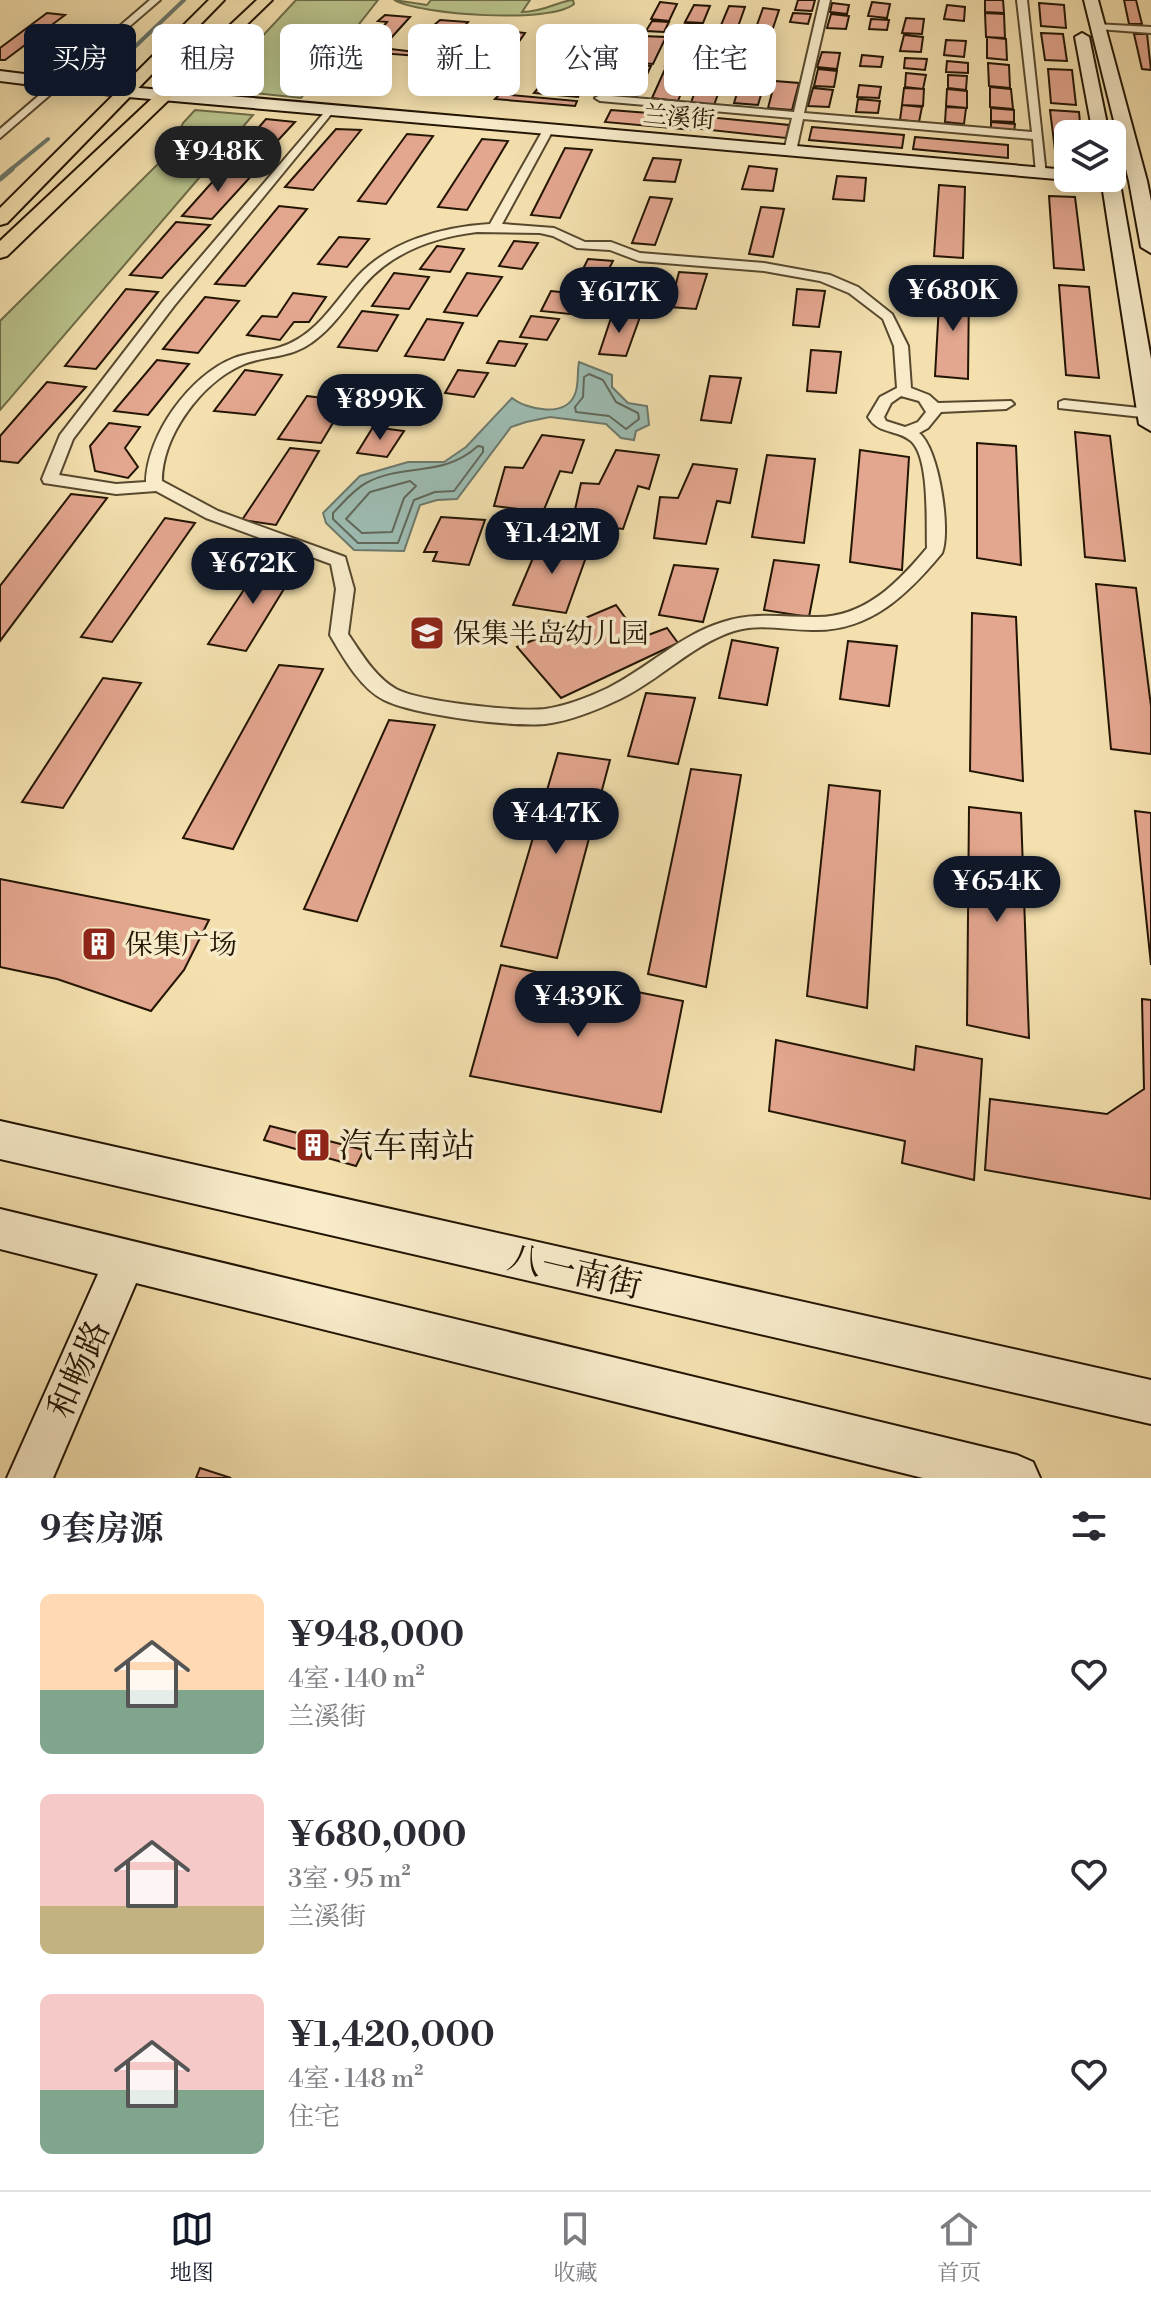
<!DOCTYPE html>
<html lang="zh">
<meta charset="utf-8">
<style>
body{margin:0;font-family:"Libre Bodoni","Noto Serif SC",serif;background:#f2f2f3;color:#2b2b33;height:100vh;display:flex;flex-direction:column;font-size:30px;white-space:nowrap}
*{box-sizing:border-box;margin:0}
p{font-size:26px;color:#7c7c81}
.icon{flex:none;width:44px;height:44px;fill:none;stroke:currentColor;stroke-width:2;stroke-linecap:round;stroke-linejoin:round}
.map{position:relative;height:1478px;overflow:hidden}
.side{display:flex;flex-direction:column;background:#fff;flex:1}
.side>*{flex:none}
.top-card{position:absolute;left:24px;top:24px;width:1104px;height:72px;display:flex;gap:16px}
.buttons{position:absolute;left:1054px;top:120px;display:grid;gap:16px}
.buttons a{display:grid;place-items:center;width:72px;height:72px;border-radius:12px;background:#fff;box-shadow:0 4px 20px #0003;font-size:40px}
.price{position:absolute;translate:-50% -68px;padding:0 18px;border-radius:28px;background:#111827;color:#fff;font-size:26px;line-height:52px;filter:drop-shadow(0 2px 4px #0008)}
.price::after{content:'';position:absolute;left:50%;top:48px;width:24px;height:18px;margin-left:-12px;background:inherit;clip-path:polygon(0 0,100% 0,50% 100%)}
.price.selected{background:#222;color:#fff}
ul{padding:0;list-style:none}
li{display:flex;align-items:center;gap:24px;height:200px;padding:0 40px}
li span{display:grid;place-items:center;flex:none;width:224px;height:160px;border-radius:12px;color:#555}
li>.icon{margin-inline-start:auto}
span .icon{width:96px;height:96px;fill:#fffc;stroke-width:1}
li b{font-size:34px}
h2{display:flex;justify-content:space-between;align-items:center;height:96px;padding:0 40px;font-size:34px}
.pill{padding:0 28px;border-radius:12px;background:#fff;box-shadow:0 4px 20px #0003;font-size:28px;line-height:72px}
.pill.selected{background:#111827;color:#fff}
.dock{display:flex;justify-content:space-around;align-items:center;height:112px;border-top:2px solid #e1e1e2;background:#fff;font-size:22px;color:#7c7c81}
.dock a{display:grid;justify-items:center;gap:4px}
.dock .selected{color:#111827}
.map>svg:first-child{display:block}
</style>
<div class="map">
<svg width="1151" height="1478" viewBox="0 0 1151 1478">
<rect width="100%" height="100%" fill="#f3e0ae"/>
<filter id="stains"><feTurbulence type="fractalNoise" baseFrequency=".0025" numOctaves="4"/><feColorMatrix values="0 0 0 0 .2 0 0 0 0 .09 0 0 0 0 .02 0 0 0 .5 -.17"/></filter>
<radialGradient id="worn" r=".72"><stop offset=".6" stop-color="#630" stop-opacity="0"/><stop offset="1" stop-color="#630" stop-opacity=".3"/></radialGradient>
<path fill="#b9c28b" stroke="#6e6c47" stroke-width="2" d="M 296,0 L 378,0 L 301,98 L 224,90 L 218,84 Z
M 394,0 L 427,5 L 431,0 L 530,0 L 522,12 C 545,12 561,0 573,0 L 574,4 C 551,24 420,15 394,0 Z
M 195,110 L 253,115 L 0,410 L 0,321 L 168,154 L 183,123 Z"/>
<path fill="#9dbcb2" stroke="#6c796c" stroke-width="2" d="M 579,362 L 612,375 L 612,387 L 628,403 L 647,406 L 649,425 L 636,431 L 634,440 L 621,438 L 606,424 L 550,417 L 526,422 L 511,427 L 457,499 L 437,500 L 420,505 L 404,551 L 354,550 L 326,523 L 323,513 L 360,476 L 408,462 L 444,462 L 466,447 L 512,398 C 527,410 566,418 575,394 C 579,385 577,371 579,362 Z"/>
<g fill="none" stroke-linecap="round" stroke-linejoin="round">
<path stroke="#60685a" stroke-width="2" d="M 589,374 L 603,380 L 616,402 L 638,413 L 639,419 L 626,429 L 609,416 L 576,412 L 575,407 L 583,397 L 584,377 Z
M 478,446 L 483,447 L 483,452 L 454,491 L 435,492 L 414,500 L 398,543 L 358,543 L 333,519 L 333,513 C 343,503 353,490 366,483 C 405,462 441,479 478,446 Z
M 410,481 L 416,486 L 404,498 L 392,532 L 362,533 L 346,519 L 370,492 Z"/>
<path stroke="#6c796c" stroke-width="4" d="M 102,78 L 184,0
M 9,171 L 48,139"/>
<path stroke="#6c796c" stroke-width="5" d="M 0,179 L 12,169"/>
</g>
<path fill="#e3a68f" stroke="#231503" stroke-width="2" d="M 798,0 L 815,0 L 812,11 L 795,10 Z
M 985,0 L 1003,0 L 1004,13 L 985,12 Z
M 1124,0 L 1136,0 L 1142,24 L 1129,24 Z
M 660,2 L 677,4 L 669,21 L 651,19 Z
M 872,2 L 890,4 L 887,18 L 868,16 Z
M 832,3 L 849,5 L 847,14 L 830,12 Z
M 1039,3 L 1064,5 L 1066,28 L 1041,26 Z
M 694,5 L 710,6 L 703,23 L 685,22 Z
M 947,5 L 965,7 L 964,21 L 944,19 Z
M 729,6 L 745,7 L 734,38 L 716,37 Z
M 763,8 L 779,10 L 769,40 L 752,39 Z
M 47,13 L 65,15 L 5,60 L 0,60 L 0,48 Z
M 793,13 L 811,14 L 808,24 L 790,22 Z
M 985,13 L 1004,14 L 1005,38 L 986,37 Z
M 831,14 L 849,16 L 846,29 L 827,28 Z
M 385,15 L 410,17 L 382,48 L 424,53 L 444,27 L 433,26 L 440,20 L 468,22 L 441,54 L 484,58 L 500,39 L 499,30 L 525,33 L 485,90 L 455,86 L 461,79 L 469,80 L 481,62 L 452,60 L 446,67 L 412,64 L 419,56 L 380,53 L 359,78 L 331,75 L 338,68 L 348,69 L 387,22 L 378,21 Z
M 906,18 L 924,19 L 922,34 L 902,33 Z
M 871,19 L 889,20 L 887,30 L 869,29 Z
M 652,21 L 669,22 L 664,32 L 646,31 Z
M 685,23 L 703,25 L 699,34 L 680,34 Z
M 581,30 L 615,33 L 601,58 L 564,55 Z
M 1041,33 L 1063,34 L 1067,61 L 1045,60 Z
M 1134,34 L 1147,34 L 1151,70 L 1142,69 Z
M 904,35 L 923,37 L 921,52 L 900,51 Z
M 642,36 L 666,37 L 653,64 L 628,62 Z
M 987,37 L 1006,39 L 1007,60 L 987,58 Z
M 677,39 L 701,40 L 690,68 L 665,66 Z
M 946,40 L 966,41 L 964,57 L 944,55 Z
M 714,43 L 735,45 L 730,54 L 710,53 Z
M 822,52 L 840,53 L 837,69 L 817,67 Z
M 862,55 L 883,57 L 881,67 L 860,66 Z
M 905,58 L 927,59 L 925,70 L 904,68 Z
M 556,59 L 597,63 L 578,97 L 534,93 L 539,87 L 545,87 L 559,65 L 552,65 Z
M 709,60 L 727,61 L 721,77 L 701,76 Z
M 947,61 L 968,63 L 968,73 L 946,72 Z
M 988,63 L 1009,65 L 1010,88 L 989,86 Z
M 626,65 L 651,66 L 637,96 L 611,94 Z
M 665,69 L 690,71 L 678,101 L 652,98 Z
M 818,69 L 837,71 L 834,87 L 814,86 Z
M 1048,69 L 1072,70 L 1076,105 L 1051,103 Z
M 906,73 L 926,75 L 923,89 L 905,87 Z
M 948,75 L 967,76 L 966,90 L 948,88 Z
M 700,76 L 724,78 L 714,105 L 691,103 Z
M 742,77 L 766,78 L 758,105 L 734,103 Z
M 775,81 L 799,83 L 792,110 L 768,108 Z
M 859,85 L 881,87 L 879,98 L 857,97 Z
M 990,87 L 1011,89 L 1013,109 L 990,107 Z
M 813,88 L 833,90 L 829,107 L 808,106 Z
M 904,88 L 924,89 L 923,106 L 902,105 Z
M 947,89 L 967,91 L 967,108 L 946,106 Z
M 500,94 L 577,101 L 575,106 L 495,99 Z
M 858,99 L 880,101 L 878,113 L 856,112 Z
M 902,105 L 922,107 L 919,122 L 900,120 Z
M 946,107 L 966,108 L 964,124 L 945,122 Z
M 991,108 L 1014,110 L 1014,122 L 991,121 Z
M 611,110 L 698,117 L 693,130 L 605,122 Z
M 1050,110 L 1079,112 L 1081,134 L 1068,134 L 1068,159 L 1056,158 Z
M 707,117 L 789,125 L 786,138 L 701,129 Z
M 266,119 L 295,122 L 258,162 L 231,159 Z
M 991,122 L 1015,124 L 1014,132 L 991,129 Z
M 812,127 L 904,135 L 902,148 L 809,140 Z
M 336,129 L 361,130 L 313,190 L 285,187 Z
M 407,134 L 433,136 L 386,204 L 358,201 Z
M 915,137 L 1008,145 L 1008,158 L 913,149 Z
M 482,139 L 508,141 L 467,210 L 438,207 Z
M 565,148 L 592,150 L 560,218 L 531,215 Z
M 653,158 L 681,160 L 675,182 L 644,180 Z
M 749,166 L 777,169 L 773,191 L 742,189 Z
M 223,170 L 254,173 L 212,219 L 182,216 Z
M 837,176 L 866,178 L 864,201 L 833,199 Z
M 939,185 L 965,187 L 963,258 L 934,256 Z
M 1049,196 L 1075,197 L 1084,270 L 1054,268 Z
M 650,197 L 672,199 L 655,245 L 632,243 Z
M 279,206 L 307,209 L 245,286 L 215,284 Z
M 761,207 L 784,209 L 773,257 L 749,254 Z
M 176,222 L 210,225 L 162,278 L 130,275 Z
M 339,237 L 369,239 L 347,267 L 318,264 Z
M 514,241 L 538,243 L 522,269 L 499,266 Z
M 437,246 L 464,249 L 450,272 L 420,269 Z
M 588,259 L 613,261 L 599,288 L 575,285 Z
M 679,272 L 707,274 L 696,309 L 670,307 Z
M 394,273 L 429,277 L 409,309 L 372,306 Z
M 467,273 L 502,277 L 477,316 L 444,312 Z
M 1059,285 L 1089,287 L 1099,378 L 1066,375 Z
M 940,286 L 969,288 L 968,379 L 935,376 Z
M 126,289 L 158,292 L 96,369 L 65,366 Z
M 797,289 L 825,291 L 819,327 L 793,325 Z
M 551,291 L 578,294 L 570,314 L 541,311 Z
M 293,293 L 326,297 L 309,322 L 294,322 L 280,340 L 247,335 L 262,316 L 277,317 Z
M 205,297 L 239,301 L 198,353 L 163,349 Z
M 362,311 L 398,315 L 377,351 L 338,347 Z
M 612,315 L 640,317 L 626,356 L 599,354 Z
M 531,316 L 559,319 L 547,340 L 520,337 Z
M 427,319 L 463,323 L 444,360 L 405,356 Z
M 499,341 L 527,344 L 515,366 L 487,363 Z
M 811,350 L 841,352 L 836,393 L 807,391 Z
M 157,360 L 189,364 L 148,415 L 114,411 Z
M 245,370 L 282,375 L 255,415 L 214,411 Z
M 458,370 L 488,373 L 474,397 L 445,393 Z
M 710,376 L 741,378 L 731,423 L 701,420 Z
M 47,382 L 86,387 L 18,463 L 0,461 L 0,436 Z
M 307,396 L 346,401 L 321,443 L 278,439 Z
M 406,396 L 436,400 L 420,425 L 391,421 Z
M 109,423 L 140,427 L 125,448 L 138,467 L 128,478 L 95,471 L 90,446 Z
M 373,427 L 404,431 L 387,457 L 357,453 Z
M 1075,432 L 1110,436 L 1125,561 L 1085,557 Z
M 542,435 L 584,440 L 572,473 L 560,471 L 543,512 L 494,506 L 505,467 L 523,468 Z
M 977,443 L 1016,446 L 1021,565 L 977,558 Z
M 290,448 L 319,451 L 276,525 L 242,520 Z
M 616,450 L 659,455 L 649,489 L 638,486 L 623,529 L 572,523 L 581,483 L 599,484 Z
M 860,450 L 909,457 L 902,570 L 850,562 Z
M 767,455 L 815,459 L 804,543 L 752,537 Z
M 693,464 L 737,469 L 730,503 L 717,501 L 706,544 L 654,538 L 660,497 L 678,498 Z
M 71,494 L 107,498 L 0,641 L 0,586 Z
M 441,517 L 485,520 L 469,565 L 433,561 L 437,552 L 424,552 Z
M 165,518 L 195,523 L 112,642 L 81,637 Z
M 541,539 L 590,546 L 566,613 L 513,605 Z
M 774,560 L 819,565 L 809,617 L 764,610 Z
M 263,561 L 298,566 L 246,651 L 208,644 Z
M 674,565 L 718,569 L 703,622 L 659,615 Z
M 1096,584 L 1136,588 L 1151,706 L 1151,754 L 1111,749 Z
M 616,605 L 640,638 L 667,628 L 678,643 L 561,698 L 517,647 Z
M 972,613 L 1016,617 L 1023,781 L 970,771 Z
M 732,640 L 778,648 L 767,705 L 719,698 Z
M 848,641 L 897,646 L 889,706 L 840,699 Z
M 279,665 L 323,669 L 233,849 L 183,838 Z
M 103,678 L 141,683 L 63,808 L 22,802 Z
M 646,693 L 695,698 L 678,764 L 628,756 Z
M 389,720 L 435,725 L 357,921 L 304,909 Z
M 558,753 L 610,760 L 557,958 L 501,946 Z
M 691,769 L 741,775 L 706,987 L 648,974 Z
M 829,785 L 880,791 L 867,1008 L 807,996 Z
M 969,807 L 1021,813 L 1029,1038 L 967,1025 Z
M 1135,811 L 1151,813 L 1151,965 Z
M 0,879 L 209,920 L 184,970 L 151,1011 L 57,979 L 0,967 Z
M 501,965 L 683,1001 L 661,1112 L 470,1076 Z
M 1142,999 L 1151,1000 L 1151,1199 L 985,1170 L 990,1099 L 1107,1114 L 1144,1089 Z
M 776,1040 L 914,1070 L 916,1046 L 982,1059 L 974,1180 L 902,1163 L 905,1141 L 769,1111 Z
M 270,1126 L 364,1150 L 356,1166 L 264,1140 Z
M 200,1468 L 231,1478 L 196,1478 Z"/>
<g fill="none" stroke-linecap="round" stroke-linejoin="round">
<defs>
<path id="street" d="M 150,0 L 160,0 L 0,138 L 0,129 Z
M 820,0 L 830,0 L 804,113 L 1032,132 L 1017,0 L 1027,0 L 1046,175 L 1036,173 L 1033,139 L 803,119 L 796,151 L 790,154 L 784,151 L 792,118 L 600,101 L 595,98 L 600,95 L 794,112 Z
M 1095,24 L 1151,27 L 1151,33 L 1098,29 Z
M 329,107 L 334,110 L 333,112 L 174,306 L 73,439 L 59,475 L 116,484 L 146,482 C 147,435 190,375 234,358 C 256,350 278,352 298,339 C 323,324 338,298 357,277 C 390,241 442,227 490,224 L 543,130 L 548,127 L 553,130 L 502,224 L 554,228 L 585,242 L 611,242 L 640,253 L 764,263 L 830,275 L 858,287 L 892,314 L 908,346 L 911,388 L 929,395 L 938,403 L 1011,401 L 1014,404 L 1006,409 L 941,412 L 928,428 L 919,433 C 939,448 951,531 942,553 C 908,594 870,632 812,630 C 786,630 760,623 734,631 C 691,645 660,680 620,699 C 597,710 570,721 545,724 C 510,727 414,715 384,700 C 360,688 343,657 330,635 L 336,589 L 331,564 L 206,518 L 156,491 L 116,494 L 44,483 L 42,479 L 60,435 L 164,300 ZM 477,232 L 540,233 L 553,236 L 577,248 L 610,250 L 639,261 L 764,271 L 820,281 L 849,293 L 883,319 L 894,346 L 897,388 L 880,397 L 868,417 C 879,435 897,429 911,441 C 930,458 926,523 927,548 C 897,584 863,619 813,617 C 782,617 754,612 723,622 C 680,635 648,668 608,688 C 589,697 566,706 545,709 C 517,712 420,702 396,689 C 375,677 361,653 348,634 L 354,589 L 345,557 L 218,511 L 162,481 C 162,436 201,383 242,365 C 264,355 289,359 311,343 C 333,328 347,305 364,285 C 392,252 435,237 477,232 ZM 901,396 L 919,401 L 926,412 L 918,422 L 905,427 L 886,421 L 884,417 L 891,403 Z
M 1064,400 L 1149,409 L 1151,418 L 1059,408 L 1059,402 Z"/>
<path id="secondary" d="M 1084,0 L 1098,0 L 1147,181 L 1151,201 L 1151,253 L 1141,247 L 1129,181 Z
M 1082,33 L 1089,37 L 1109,134 L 1093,134 L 1075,37 Z
M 0,71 L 128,87 L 1068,170 L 1068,178 L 1075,178 L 1068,180 L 128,97 L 0,81 Z
M 1112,173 L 1119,178 L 1151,359 L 1151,431 L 1139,424 L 1101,178 L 1112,178 Z
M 0,1121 L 1151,1380 L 1151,1424 L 0,1159 Z
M 0,1209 L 1017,1455 L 1033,1462 L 1040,1478 L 923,1478 L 136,1283 L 53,1478 L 7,1478 L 98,1274 L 0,1249 Z"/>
<path id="primary" d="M 209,0 L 224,0 L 7,223 L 0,225 L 0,208 Z
M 257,0 L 272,0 L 7,256 L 0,258 L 0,241 Z"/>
</defs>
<use href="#street" stroke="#57482e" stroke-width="4"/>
<use href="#secondary" stroke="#231503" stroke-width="4"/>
<use href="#primary" stroke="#231503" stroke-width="4"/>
<use href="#street" fill="#f7ebca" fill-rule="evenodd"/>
<use href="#secondary" fill="#f7ebca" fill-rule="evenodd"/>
<use href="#primary" fill="#f3e0ae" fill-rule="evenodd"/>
</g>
<defs>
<symbol id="school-square" viewBox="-11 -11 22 22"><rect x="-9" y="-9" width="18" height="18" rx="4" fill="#8f2418" stroke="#f7ebca"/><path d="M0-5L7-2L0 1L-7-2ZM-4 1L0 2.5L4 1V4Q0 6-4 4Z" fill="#fff"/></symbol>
<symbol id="building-square" viewBox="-11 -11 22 22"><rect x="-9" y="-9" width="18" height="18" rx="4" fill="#8f2418" stroke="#f7ebca"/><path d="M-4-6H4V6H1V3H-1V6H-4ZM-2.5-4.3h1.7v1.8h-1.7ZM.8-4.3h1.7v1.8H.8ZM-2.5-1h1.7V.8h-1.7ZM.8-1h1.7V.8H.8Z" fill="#fff"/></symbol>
</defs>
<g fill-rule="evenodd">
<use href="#school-square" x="407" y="613" width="40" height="40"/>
<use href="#building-square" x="79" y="924" width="40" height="40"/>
<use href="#building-square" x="293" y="1125" width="40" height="40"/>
</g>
<g text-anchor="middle" stroke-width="7" stroke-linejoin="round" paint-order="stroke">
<g font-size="24" fill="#231503" stroke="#f7ebca">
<text transform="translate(679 117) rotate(5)" y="8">兰溪街</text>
</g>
<g font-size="28" fill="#231503" stroke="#f7ebca" text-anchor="start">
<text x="453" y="643">保集半岛幼儿园</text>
<text x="125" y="954">保集广场</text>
</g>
<g font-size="34" fill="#231503" stroke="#f7ebca" text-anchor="start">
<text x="339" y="1157">汽车南站</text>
</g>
<g font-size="34" fill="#231503" stroke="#f7ebca">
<text transform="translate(575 1271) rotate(13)" y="12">八一南街</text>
<text transform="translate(78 1369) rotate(-66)" y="12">和畅路</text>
</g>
</g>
<rect width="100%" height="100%" filter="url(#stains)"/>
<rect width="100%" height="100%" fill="url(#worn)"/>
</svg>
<div class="buttons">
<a><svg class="icon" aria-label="layers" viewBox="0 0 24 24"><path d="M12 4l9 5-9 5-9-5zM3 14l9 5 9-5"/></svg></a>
</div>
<b class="price selected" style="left:218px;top:194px">¥948K</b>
<b class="price" style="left:953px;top:333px">¥680K</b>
<b class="price" style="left:619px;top:335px">¥617K</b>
<b class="price" style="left:380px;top:442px">¥899K</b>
<b class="price" style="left:552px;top:576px">¥1.42M</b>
<b class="price" style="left:253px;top:606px">¥672K</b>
<b class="price" style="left:556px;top:856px">¥447K</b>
<b class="price" style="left:997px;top:924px">¥654K</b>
<b class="price" style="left:578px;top:1039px">¥439K</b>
<div class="top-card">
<a class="pill selected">买房</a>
<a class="pill">租房</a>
<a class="pill">筛选</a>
<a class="pill">新上</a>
<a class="pill">公寓</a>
<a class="pill">住宅</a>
</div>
</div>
<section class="side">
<h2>9套房源<svg class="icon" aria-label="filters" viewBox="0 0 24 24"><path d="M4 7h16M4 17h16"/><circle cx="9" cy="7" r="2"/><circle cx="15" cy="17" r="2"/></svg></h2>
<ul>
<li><span style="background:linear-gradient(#ffd9b3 60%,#7fa58c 0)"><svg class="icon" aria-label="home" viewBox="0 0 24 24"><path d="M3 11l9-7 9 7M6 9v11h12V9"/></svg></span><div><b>¥948,000</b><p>4室 · 140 m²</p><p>兰溪街</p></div><svg class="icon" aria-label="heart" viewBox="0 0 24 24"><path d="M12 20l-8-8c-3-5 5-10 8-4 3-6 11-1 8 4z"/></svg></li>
<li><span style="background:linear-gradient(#f6c9c9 70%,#c2b280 0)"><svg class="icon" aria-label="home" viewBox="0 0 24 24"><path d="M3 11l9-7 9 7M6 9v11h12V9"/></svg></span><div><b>¥680,000</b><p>3室 · 95 m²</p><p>兰溪街</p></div><svg class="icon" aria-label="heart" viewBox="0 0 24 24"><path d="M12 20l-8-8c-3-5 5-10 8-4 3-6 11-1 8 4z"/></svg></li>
<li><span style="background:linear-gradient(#f6c9c9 60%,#7fa58c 0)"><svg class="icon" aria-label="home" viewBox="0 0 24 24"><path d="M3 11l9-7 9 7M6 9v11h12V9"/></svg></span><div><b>¥1,420,000</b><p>4室 · 148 m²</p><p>住宅</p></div><svg class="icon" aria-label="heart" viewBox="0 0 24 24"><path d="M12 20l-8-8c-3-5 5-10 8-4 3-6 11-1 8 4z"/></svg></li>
</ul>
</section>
<nav class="dock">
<a class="selected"><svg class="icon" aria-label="map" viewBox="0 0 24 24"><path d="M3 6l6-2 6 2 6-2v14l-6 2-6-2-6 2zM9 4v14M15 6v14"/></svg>地图</a>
<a><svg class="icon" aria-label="saved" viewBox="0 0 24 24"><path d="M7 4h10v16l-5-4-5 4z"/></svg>收藏</a>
<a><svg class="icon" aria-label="home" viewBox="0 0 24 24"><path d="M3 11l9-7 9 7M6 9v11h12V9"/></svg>首页</a>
</nav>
